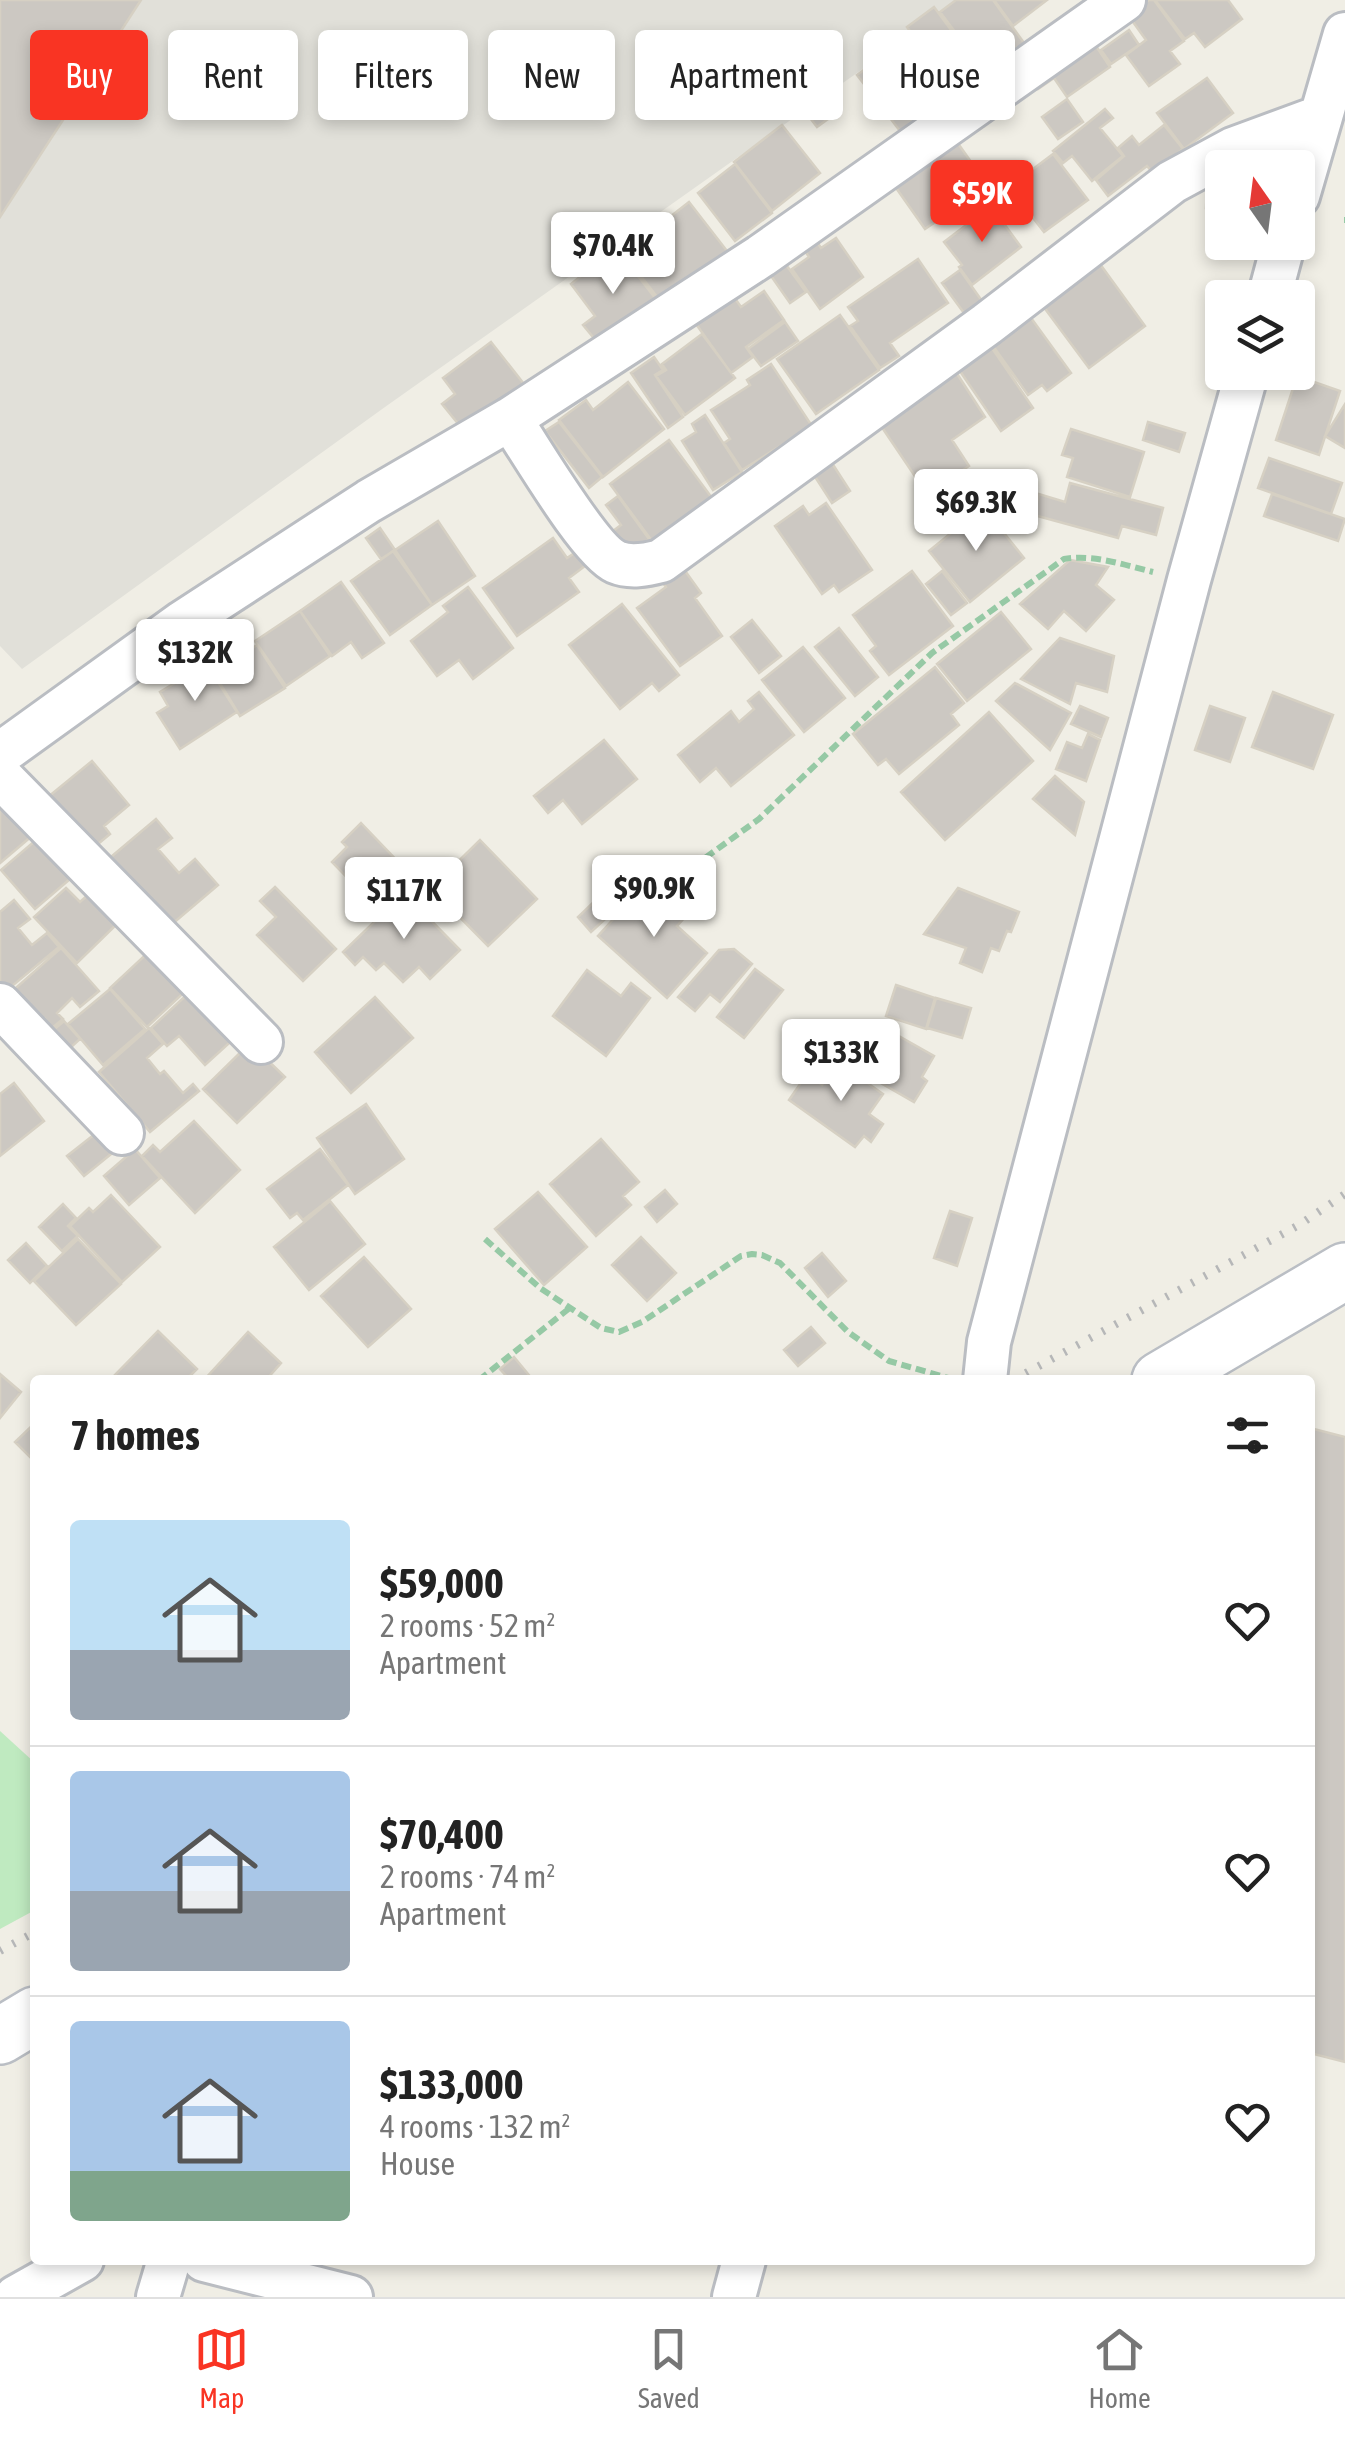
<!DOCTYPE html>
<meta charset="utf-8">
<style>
body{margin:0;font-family:"Asap Condensed",sans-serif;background:#f2f2f2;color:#222;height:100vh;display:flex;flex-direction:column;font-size:38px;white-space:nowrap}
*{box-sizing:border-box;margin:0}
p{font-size:32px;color:#767676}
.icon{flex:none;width:55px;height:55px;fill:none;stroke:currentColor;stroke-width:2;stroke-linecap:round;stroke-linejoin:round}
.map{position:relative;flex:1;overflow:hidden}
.details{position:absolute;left:30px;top:1375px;width:1285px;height:890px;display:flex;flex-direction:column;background:#fff;border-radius:10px;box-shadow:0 5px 15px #0003}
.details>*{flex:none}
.hud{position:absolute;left:30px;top:30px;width:1285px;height:90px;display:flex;gap:20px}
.needle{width:65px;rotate:346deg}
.controls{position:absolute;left:1205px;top:150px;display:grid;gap:20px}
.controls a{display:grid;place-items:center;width:110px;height:110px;border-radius:10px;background:#fff;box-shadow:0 5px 15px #0003;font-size:50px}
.price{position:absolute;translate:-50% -85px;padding:0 22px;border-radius:10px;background:#fff;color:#222;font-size:32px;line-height:65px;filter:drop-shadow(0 2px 5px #0008)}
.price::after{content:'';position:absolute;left:50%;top:60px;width:30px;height:22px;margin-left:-15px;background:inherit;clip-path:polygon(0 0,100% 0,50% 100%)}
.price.selected{background:#f93423;color:#fff}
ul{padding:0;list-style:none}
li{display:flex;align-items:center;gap:30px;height:250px;padding:0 40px}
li+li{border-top:2px solid #e0e0e0}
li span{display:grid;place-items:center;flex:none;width:280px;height:200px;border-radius:10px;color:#555}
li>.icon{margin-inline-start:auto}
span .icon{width:120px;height:120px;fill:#fffc;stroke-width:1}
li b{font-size:42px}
h2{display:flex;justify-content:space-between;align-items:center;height:120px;padding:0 40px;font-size:42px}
.pill{padding:0 35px;border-radius:10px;background:#fff;box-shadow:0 5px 15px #0003;font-size:35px;line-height:90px}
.pill.selected{background:#f93423;color:#fff}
.dock{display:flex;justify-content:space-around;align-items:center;height:140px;border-top:2px solid #e0e0e0;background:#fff;font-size:28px;color:#767676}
.dock a{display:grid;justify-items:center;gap:5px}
.dock .selected{color:#f93423}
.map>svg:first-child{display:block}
</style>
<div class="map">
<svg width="1345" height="2297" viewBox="0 0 1345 2297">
<rect width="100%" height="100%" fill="#f0eee5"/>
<path fill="#e1e0d9" d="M 0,0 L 960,0 L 385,407 L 22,669 L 0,646 Z"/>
<path fill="#bfeac0" d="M 0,1731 L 35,1763 L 35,1910 L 0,1929 Z"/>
<path fill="#ccc8c2" stroke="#d6d0c3" stroke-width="2.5" d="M 0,0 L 141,0 L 0,217 Z
M 956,0 L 993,0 L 1024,43 L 983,69 L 940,12 Z
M 994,0 L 1047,0 L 1013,26 Z
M 1149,0 L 1154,0 L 1184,41 L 1170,51 L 1180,64 L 1149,86 L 1126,55 L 1146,40 L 1128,15 Z
M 1155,0 L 1228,0 L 1242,19 L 1205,47 L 1194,33 L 1185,39 Z
M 934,7 L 983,73 L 937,107 L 893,48 L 912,34 L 907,27 Z
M 1129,30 L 1139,45 L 1111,64 L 1101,50 Z
M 1092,40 L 1110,67 L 1067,97 L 1054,78 L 1038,89 L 1033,81 Z
M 892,49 L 934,104 L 900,131 L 857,75 Z
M 1207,78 L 1233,113 L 1184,149 L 1157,113 Z
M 828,98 L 839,111 L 817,127 L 807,114 Z
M 1067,99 L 1083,122 L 1058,139 L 1042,117 Z
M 1105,109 L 1113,118 L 1100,128 L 1123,156 L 1092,181 L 1072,156 L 1063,163 L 1053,151 Z
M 782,125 L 820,173 L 772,211 L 734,162 Z
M 1164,125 L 1183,149 L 1153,173 L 1147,166 L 1108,196 L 1096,180 L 1124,156 L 1118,148 L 1132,136 L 1139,145 Z
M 957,142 L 988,186 L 925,229 L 894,185 Z
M 1053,154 L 1088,200 L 1044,232 L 1009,187 Z
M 735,164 L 772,213 L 735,241 L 698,193 Z
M 1207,187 L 1222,188 L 1222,209 L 1206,208 Z
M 689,202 L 727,251 L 661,302 L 617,245 L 642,226 L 648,234 Z
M 991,206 L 1021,247 L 972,285 L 959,267 L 962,265 L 944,242 Z
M 836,238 L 863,277 L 820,309 L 792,269 L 809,257 L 805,251 L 817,242 L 821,248 Z
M 616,248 L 659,303 L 602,348 L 583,325 L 595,316 L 571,284 Z
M 918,259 L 948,303 L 890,343 L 899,356 L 880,368 L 850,326 L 858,321 L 848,307 Z
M 784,262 L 806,292 L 790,303 L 769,273 Z
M 1100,264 L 1145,326 L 1089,368 L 1043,306 Z
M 960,270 L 982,301 L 964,313 L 942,283 Z
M 764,291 L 784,320 L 746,347 L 753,357 L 731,373 L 696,324 L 734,297 L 741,307 Z
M 1026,311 L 1071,373 L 1047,391 L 1042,385 L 1028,395 L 988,339 Z
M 840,315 L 879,370 L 816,414 L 777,359 Z
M 785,322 L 798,341 L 761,366 L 748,349 Z
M 702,334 L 735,378 L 685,415 L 656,376 L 666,370 L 662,364 Z
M 491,342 L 524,384 L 464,431 L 442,404 L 455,394 L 443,378 Z
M 992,348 L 1033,408 L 1001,431 L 953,361 L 971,349 L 978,358 Z
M 654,357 L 663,370 L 655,375 L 683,417 L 668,428 L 631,373 Z
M 771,364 L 812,426 L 742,470 L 724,443 L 730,439 L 711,410 L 750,385 L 747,380 Z
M 952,366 L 985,417 L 952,440 L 969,466 L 927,494 L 875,417 Z
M 1297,376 L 1340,391 L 1319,455 L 1276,440 Z
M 628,382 L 664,429 L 603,477 L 559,420 L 586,400 L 593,410 Z
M 1345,404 L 1345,448 L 1325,436 Z
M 705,415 L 742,472 L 713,490 L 682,441 L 696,432 L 692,424 Z
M 559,422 L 602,477 L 589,488 L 545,431 Z
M 1148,422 L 1185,433 L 1179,452 L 1143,440 Z
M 1071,429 L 1144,452 L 1130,497 L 1067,477 L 1073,458 L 1062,455 Z
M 669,440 L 712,498 L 652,541 L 610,484 Z
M 1269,458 L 1342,483 L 1331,514 L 1258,488 Z
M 830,460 L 850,491 L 832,503 L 812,472 Z
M 1016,483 L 1026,496 L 999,518 L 989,504 Z
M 1070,483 L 1163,508 L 1156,535 L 1122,526 L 1118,538 L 1034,515 L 1039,494 L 1065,502 Z
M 1272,494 L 1345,519 L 1338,541 L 1264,516 Z
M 618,496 L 649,539 L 631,553 L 613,531 L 621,525 L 606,505 Z
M 826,503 L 872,570 L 839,592 L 834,585 L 822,594 L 775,526 L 803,506 L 809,515 Z
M 983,507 L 1024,558 L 970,602 L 929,551 Z
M 438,521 L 475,576 L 432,605 L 395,550 Z
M 380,528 L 395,550 L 381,559 L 366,538 Z
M 553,538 L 567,558 L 576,552 L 585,566 L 569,578 L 579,592 L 517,636 L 483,588 Z
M 393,551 L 432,605 L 390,635 L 351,581 Z
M 1070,560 L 1108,567 L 1096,585 L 1114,600 L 1086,631 L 1064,611 L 1048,629 L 1020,604 Z
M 678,561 L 701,593 L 695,598 L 722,636 L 680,666 L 637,608 L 666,587 L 658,576 Z
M 912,571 L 953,626 L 889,675 L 870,651 L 876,646 L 853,615 Z
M 942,571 L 967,603 L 951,615 L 926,584 Z
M 341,582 L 384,643 L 362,658 L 351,642 L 332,656 L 300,611 Z
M 468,587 L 513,648 L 473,679 L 459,660 L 437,676 L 411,641 L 448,612 L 443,606 Z
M 622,604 L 679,675 L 659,691 L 652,683 L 620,709 L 569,645 Z
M 300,611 L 330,656 L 286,686 L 255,641 Z
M 1001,612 L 1031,649 L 967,701 L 937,664 Z
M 752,620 L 781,656 L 759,673 L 731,637 Z
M 839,628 L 878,677 L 855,696 L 815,647 Z
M 1060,638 L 1114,656 L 1107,692 L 1076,683 L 1070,704 L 1021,679 Z
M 257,645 L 285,688 L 240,716 L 210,667 L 236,650 L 240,656 Z
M 803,647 L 845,698 L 804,732 L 762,680 Z
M 200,654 L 237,712 L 180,749 L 157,713 L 168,706 L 160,692 L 188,675 L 182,665 Z
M 935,667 L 964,703 L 951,714 L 959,725 L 899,774 L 886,759 L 878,765 L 853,734 Z
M 1015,683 L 1071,713 L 1050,750 L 996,701 Z
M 759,692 L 794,735 L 731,786 L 716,768 L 700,782 L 678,755 L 731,711 L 739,722 L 754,709 L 748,701 Z
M 1273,692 L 1333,715 L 1313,769 L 1252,747 Z
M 1080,706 L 1108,718 L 1101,737 L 1071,724 Z
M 1210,706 L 1245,718 L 1230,762 L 1195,750 Z
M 989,712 L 1033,761 L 945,840 L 901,792 Z
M 1088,734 L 1100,740 L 1086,781 L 1056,769 L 1067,742 L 1082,748 Z
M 604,740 L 637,779 L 582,824 L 563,800 L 548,813 L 534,796 Z
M 92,761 L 129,805 L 104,826 L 110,834 L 86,854 L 42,802 Z
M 1055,776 L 1084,802 L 1075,835 L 1033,799 Z
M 0,797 L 33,835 L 0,863 Z
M 156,819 L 172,838 L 158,849 L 179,873 L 195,859 L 218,885 L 164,931 L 105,862 Z
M 361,823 L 405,869 L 371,902 L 332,862 L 347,847 L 342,842 Z
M 43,834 L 77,873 L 35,909 L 1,870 Z
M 480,840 L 537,899 L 488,946 L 431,888 Z
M 648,881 L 686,916 L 677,926 L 707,953 L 667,998 L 598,936 Z
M 275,887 L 336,949 L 303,981 L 257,935 L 276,917 L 260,901 Z
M 66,888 L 80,902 L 89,894 L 117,924 L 77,963 L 34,917 Z
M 958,888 L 1019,912 L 1011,932 L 1007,931 L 999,951 L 991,948 L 982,972 L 960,963 L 966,948 L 924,934 Z
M 404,893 L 460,950 L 430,979 L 419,967 L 403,982 L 384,963 L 376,970 L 363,957 L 355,965 L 343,952 Z
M 600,896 L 614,911 L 591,932 L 578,917 Z
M 14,900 L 30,919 L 18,928 L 32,945 L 47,933 L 59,947 L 0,996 L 0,912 Z
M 155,946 L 192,985 L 147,1027 L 110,988 Z
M 61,948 L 99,991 L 80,1007 L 72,998 L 57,1013 L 63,1019 L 52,1028 L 45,1019 L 38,1026 L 9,994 Z
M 734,949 L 752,964 L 720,1002 L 710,994 L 695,1011 L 678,997 L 719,950 Z
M 755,969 L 783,990 L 744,1038 L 717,1017 Z
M 587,970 L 621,996 L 631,983 L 650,998 L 606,1056 L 553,1016 Z
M 896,985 L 935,998 L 926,1029 L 886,1016 Z
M 194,988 L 237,1036 L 205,1065 L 179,1036 L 167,1046 L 151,1028 Z
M 110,989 L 145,1029 L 103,1065 L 68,1024 Z
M 375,997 L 413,1038 L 351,1093 L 315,1052 Z
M 936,998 L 971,1008 L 962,1038 L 927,1028 Z
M 64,1021 L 80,1039 L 68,1050 L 51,1032 Z
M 874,1022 L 934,1056 L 922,1077 L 927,1081 L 914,1102 L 860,1071 L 864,1065 L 843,1053 L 855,1034 L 864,1040 Z
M 149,1028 L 163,1044 L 147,1058 L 160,1074 L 164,1071 L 183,1093 L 193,1084 L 199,1091 L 150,1132 L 99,1072 Z
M 250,1043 L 285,1077 L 237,1123 L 203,1089 Z
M 838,1062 L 883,1094 L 869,1114 L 883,1124 L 871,1142 L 864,1136 L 855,1147 L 789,1100 L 807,1074 L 822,1085 Z
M 14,1083 L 44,1121 L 0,1156 L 0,1094 Z
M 366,1104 L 404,1159 L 355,1194 L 317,1138 Z
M 194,1121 L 240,1170 L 195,1213 L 142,1156 L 153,1145 L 160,1152 Z
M 100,1130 L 116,1150 L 84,1176 L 67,1156 Z
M 601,1139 L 639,1182 L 623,1196 L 631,1205 L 596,1236 L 550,1184 Z
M 135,1149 L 160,1178 L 129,1205 L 104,1176 Z
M 320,1149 L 348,1185 L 303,1220 L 297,1213 L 290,1218 L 267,1189 Z
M 665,1190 L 677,1204 L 657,1222 L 645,1207 Z
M 538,1192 L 587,1247 L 544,1285 L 495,1229 Z
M 111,1195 L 160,1247 L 122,1282 L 70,1226 L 89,1208 L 93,1212 Z
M 330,1201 L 365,1244 L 309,1290 L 274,1247 Z
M 63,1204 L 76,1218 L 68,1226 L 78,1236 L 62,1251 L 39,1227 Z
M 950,1211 L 972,1218 L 957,1266 L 934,1258 Z
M 641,1237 L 676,1273 L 647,1301 L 612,1265 Z
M 78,1239 L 121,1284 L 76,1325 L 34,1281 Z
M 26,1243 L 47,1266 L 30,1283 L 8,1260 Z
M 822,1253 L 846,1281 L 828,1297 L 805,1268 Z
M 364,1257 L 411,1309 L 368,1347 L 321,1296 Z
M 811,1327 L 825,1343 L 798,1366 L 784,1350 Z
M 158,1331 L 197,1369 L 186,1380 L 110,1380 Z
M 248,1332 L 281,1363 L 266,1380 L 204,1380 Z
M 514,1357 L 533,1380 L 510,1380 L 500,1369 Z
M 0,1374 L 21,1392 L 0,1418 Z
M 35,1423 L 35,1462 L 15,1442 Z
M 1310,1428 L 1345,1437 L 1345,2062 L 1310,2053 Z"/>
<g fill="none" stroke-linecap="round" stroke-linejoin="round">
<defs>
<path id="street" d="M 1298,196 L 1345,34
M 1269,298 L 1284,242
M 510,419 C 530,448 589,550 616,562 C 630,568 646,565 661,561 L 987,324 L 1172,182 L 1233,149 L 1320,117
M 0,754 L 183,622 L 369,501 L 510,419 L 761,256 L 1124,0
M 0,776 L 261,1042
M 0,1005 L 122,1133
M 985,1380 L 989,1342 L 1189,580 L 1247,372
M 204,2260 L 351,2297
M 16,2297 L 82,2260
M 158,2297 L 169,2260
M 734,2297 L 744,2260"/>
<path id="secondary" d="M 1160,1380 L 1345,1271
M 0,2036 L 35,2015"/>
</defs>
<use href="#street" stroke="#babdc2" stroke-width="48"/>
<use href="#secondary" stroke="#babec4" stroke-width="60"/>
<path stroke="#96c9a5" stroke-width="6" stroke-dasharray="10 5" stroke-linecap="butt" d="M 1344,220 L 1345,220
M 669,884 L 759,819 L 932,653 L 1064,559 C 1094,554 1124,565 1153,572
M 485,1239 L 540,1288 L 601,1328 L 619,1332 L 642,1322 L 741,1256 L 752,1254 L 762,1255 L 780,1263 L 848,1332 L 889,1361 L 948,1378
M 479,1380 L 571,1307"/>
<use href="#street" stroke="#fff" stroke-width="42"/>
<use href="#secondary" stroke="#fff" stroke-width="55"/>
<path stroke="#b6b7b8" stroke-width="8" stroke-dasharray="2.5 12" stroke-linecap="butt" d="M 1013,1380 L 1299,1225 L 1345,1194
M 0,1951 L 35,1932"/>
</g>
</svg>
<div class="controls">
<a><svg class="needle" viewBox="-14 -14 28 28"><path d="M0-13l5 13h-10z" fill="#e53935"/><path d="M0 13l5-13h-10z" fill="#767676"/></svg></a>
<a><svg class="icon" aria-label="layers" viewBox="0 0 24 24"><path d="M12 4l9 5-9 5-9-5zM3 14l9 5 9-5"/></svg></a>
</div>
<b class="price selected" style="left:982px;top:245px">$59K</b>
<b class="price" style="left:613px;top:297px">$70.4K</b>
<b class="price" style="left:976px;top:554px">$69.3K</b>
<b class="price" style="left:195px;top:704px">$132K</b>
<b class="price" style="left:654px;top:940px">$90.9K</b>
<b class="price" style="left:404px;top:942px">$117K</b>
<b class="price" style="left:841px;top:1104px">$133K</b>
<div class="hud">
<a class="pill selected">Buy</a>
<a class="pill">Rent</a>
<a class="pill">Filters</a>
<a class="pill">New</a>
<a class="pill">Apartment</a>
<a class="pill">House</a>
</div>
<section class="details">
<h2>7 homes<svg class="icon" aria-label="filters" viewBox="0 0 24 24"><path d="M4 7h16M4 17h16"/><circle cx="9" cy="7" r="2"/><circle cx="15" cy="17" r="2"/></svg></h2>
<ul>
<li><span style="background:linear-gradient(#bfe0f5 65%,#9aa5b1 0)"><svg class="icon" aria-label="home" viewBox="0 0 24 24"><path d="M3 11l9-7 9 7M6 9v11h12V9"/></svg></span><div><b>$59,000</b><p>2 rooms · 52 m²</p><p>Apartment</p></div><svg class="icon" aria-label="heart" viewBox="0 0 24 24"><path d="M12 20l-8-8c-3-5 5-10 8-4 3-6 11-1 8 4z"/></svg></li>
<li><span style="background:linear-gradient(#a9c7e8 60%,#9aa5b1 0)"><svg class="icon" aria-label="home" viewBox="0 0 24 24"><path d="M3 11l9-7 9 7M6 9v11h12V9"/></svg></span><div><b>$70,400</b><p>2 rooms · 74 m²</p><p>Apartment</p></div><svg class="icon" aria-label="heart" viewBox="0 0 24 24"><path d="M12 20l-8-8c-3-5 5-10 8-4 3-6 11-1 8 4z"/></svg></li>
<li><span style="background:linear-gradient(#a9c7e8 75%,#7fa58c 0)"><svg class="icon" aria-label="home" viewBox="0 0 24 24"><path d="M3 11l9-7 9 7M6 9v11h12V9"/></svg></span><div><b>$133,000</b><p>4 rooms · 132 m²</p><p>House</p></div><svg class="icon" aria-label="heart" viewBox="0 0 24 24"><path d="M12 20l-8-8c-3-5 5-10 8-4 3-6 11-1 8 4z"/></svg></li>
</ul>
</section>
</div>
<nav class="dock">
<a class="selected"><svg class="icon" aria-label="map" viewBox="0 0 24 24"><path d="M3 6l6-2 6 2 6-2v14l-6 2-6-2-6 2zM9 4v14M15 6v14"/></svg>Map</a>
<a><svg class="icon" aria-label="saved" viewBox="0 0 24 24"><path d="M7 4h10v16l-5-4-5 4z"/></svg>Saved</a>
<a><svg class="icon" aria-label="home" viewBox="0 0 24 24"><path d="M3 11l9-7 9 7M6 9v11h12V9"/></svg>Home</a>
</nav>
